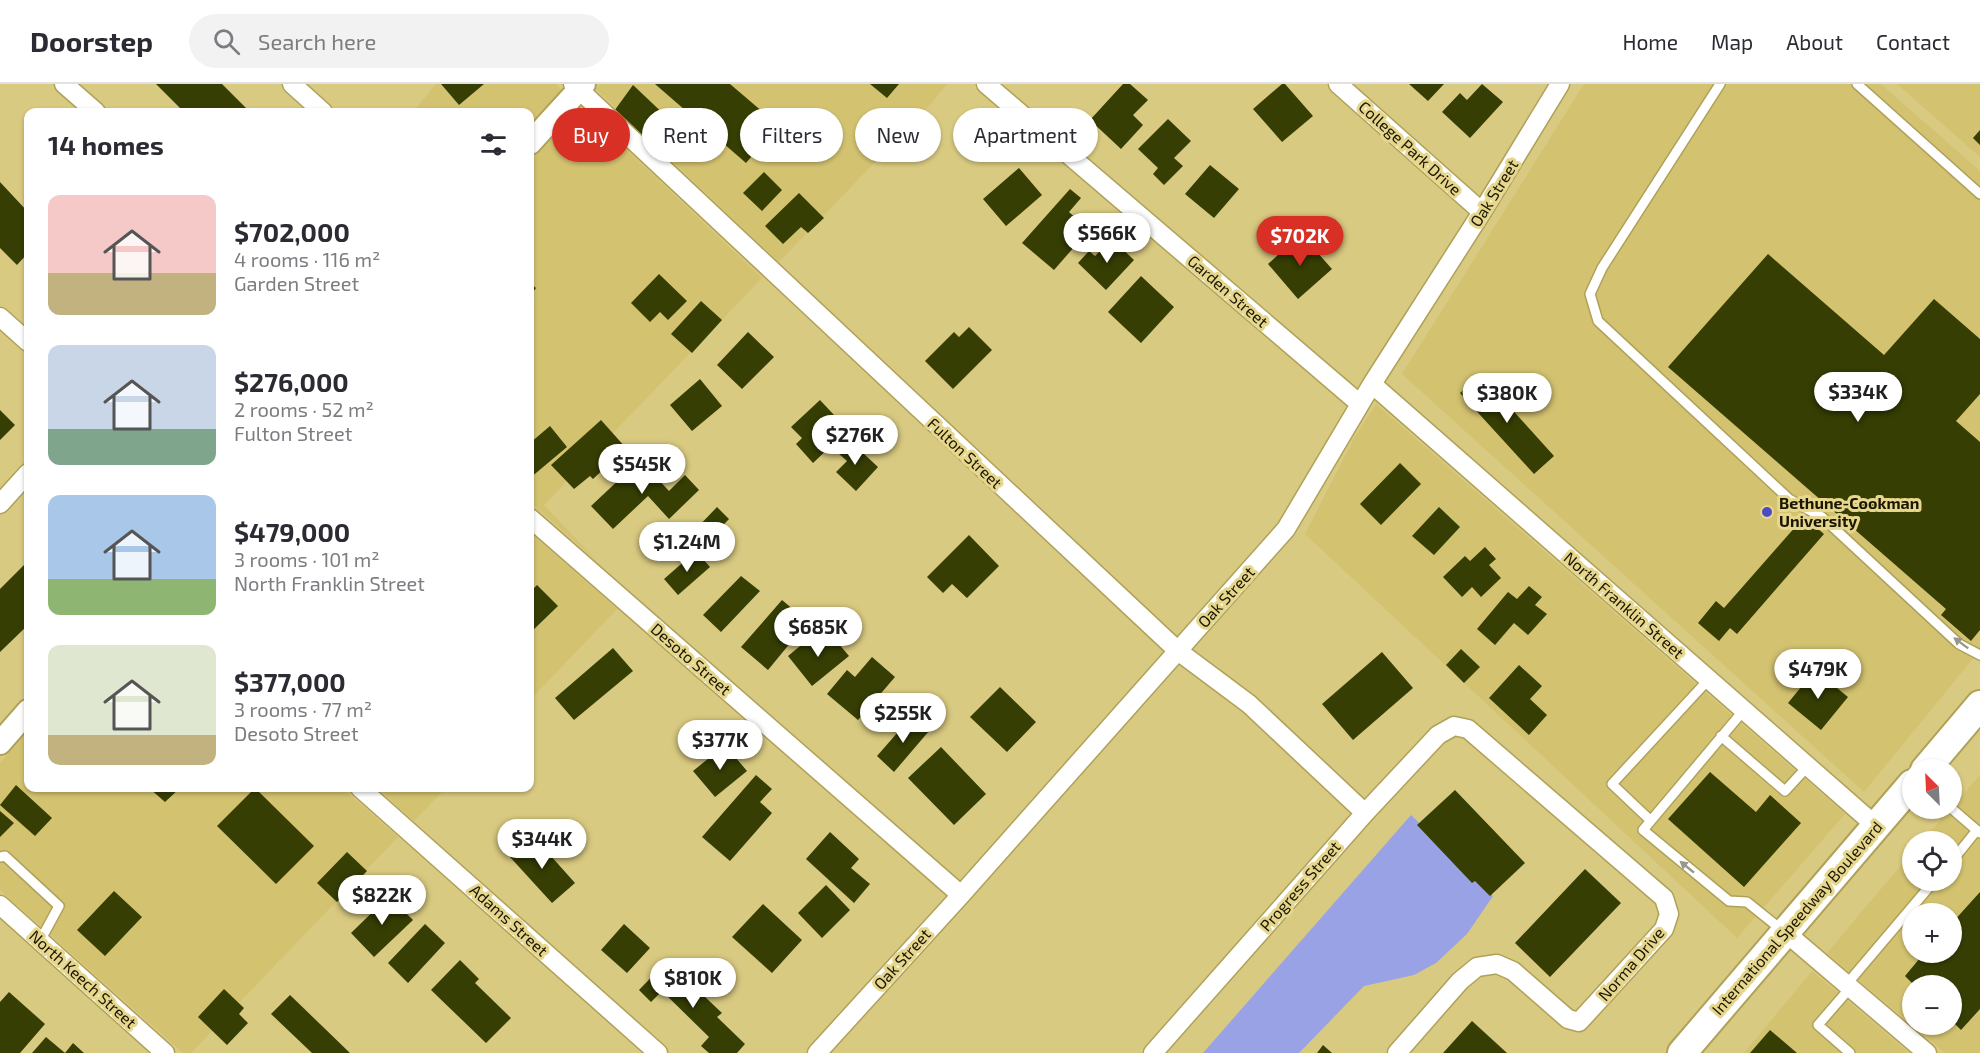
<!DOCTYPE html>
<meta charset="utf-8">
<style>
body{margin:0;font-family:"Exo 2",sans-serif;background:#f2f2f3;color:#2b2b33;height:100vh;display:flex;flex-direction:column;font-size:22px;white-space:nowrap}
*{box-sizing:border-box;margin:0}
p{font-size:20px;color:#7c7c81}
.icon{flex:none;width:33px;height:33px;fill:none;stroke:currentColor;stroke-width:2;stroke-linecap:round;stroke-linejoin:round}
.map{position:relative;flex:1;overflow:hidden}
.details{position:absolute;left:24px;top:24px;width:510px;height:684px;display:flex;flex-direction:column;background:#fff;border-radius:12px;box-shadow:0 2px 4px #0004}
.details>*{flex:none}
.top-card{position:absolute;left:552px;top:24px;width:570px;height:54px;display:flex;gap:12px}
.needle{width:39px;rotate:336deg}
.controls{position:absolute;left:1902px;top:675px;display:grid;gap:12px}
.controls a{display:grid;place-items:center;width:60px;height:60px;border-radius:50%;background:#fff;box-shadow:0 2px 4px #0004;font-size:30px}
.price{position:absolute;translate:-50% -51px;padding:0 14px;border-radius:21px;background:#fff;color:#222;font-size:20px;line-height:39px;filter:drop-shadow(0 2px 3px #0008)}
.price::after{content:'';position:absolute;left:50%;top:36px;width:18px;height:14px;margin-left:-9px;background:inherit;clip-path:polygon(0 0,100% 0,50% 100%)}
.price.on{background:#d93025;color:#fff}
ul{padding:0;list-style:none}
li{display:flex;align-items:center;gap:18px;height:150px;padding:0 24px}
li span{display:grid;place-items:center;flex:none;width:168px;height:120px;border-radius:12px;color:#555}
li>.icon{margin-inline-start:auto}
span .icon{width:72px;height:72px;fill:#fffc;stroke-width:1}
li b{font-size:26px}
h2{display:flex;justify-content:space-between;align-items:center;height:72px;padding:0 24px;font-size:26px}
.tag{padding:0 21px;border-radius:27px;background:#fff;box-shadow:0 2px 4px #0004;font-size:21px;line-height:54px}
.tag.on{background:#d93025;color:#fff}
header{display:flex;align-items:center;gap:36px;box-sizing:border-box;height:84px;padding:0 30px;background:#fff;border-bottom:2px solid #e1e1e2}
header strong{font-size:28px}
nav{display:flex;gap:33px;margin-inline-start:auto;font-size:21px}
.search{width:420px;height:54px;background:#f2f2f3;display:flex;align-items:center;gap:15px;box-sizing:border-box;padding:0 21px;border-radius:33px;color:#7c7c81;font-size:22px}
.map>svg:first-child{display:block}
</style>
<header>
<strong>Doorstep</strong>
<div class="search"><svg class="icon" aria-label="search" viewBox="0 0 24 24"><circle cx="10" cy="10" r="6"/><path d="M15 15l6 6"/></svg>Search here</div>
<nav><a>Home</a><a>Map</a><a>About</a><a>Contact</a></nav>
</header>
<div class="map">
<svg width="1980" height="969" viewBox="0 0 1980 969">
<rect width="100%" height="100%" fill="#d9ca81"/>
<path fill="#d3c270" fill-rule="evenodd" d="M 436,0 L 556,0 L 562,6 L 530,40 L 530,28 L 413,28 Z
M 600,0 L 947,0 L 928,23 L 779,178 L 596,5 Z
M 1584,0 L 1881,0 L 1980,87 L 1980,566 L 1864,708 L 1402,290 Z
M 1897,0 L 1980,0 L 1980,73 Z
M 581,23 L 762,194 L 544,421 L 596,476 L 530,418 L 530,78 Z
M 1376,320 L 1845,730 L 1737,854 L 1305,450 L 1353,356 Z
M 530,449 L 617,525 L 530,616 Z
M 28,646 L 28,704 L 342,704 L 398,753 L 191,969 L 183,969 L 0,806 L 0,679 Z
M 1980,691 L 1980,969 L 1945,969 L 1827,869 L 1912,768 L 1912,796 L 1952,796 L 1952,758 L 1922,757 ZM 1912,830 L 1952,830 L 1952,868 L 1912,868 ZM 1912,902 L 1952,902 L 1952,940 L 1912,940 Z
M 377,704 L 446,704 L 414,737 Z
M 1812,887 L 1909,969 L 1744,969 Z"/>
<path fill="#99a2e5" d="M 1411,731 L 1493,812 L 1467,850 L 1436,879 L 1414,891 L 1364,902 L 1299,969 L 1203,969 Z"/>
<path fill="#363e04" d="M 156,0 L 222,0 L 250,28 L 184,28 Z
M 441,0 L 484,0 L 459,21 Z
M 655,0 L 730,0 L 778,41 L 746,79 Z
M 870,0 L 899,0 L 887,14 Z
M 1123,0 L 1130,0 L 1148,16 L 1133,31 L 1143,41 L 1121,65 L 1090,36 Z
M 1282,0 L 1285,0 L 1313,32 L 1282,58 L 1253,25 Z
M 1409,0 L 1444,0 L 1428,17 Z
M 1482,0 L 1503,18 L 1470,54 L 1442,28 L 1460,9 L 1467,16 Z
M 633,1 L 689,54 L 665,79 L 612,30 Z
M 1168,35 L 1191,57 L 1174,74 L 1183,82 L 1164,101 L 1153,90 L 1158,84 L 1138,65 Z
M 1980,46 L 1980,61 L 1973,54 Z
M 1210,81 L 1239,105 L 1214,134 L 1185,110 Z
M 1019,84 L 1042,111 L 1006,142 L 983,115 Z
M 764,88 L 782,106 L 762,127 L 743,109 Z
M 0,98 L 28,128 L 28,169 L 17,181 L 0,164 Z
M 1070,105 L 1081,114 L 1069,128 L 1089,146 L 1054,186 L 1022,159 Z
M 799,109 L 824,134 L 808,149 L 801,143 L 783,160 L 765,142 Z
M 1301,150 L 1332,185 L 1298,215 L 1268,180 Z
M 1112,155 L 1134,176 L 1106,206 L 1078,179 L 1089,167 L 1095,172 Z
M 1768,170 L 1884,271 L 1934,215 L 1980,255 L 1980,310 L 1956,337 L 1980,358 L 1980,546 L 1971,557 L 1941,531 L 1946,525 L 1668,283 Z
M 659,190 L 687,217 L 668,236 L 660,228 L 650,238 L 631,219 Z
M 1141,192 L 1174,223 L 1141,259 L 1108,228 Z
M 530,199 L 536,204 L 530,212 Z
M 701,217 L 722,236 L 692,269 L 671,250 Z
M 969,243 L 992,266 L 953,305 L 925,277 L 954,248 L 959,253 Z
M 748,248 L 774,273 L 742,305 L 717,281 Z
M 1481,291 L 1554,372 L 1534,390 L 1460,309 Z
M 700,295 L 722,322 L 692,347 L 670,321 Z
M 820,316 L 848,346 L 813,379 L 796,360 L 802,354 L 791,343 Z
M 0,326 L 15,341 L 0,356 Z
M 601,336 L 626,364 L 593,395 L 590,392 L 574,405 L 551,381 Z
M 550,342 L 567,363 L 530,394 L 530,359 Z
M 849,356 L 878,383 L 856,407 L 836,388 L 847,377 L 838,369 Z
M 640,376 L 669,407 L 685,391 L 699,406 L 669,435 L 648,412 L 613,445 L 591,422 Z
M 1400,379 L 1421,400 L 1381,441 L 1360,420 Z
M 717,423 L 729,435 L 706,459 L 694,447 Z
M 1439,423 L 1460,443 L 1434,471 L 1412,452 Z
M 1804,433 L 1824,450 L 1737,550 L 1730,544 L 1719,557 L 1698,539 L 1716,517 L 1724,524 Z
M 969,451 L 999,482 L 967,514 L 952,500 L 943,509 L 927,493 Z
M 1485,463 L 1496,475 L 1489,481 L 1501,494 L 1481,513 L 1472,503 L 1462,513 L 1443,493 L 1465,472 L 1470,477 Z
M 696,467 L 710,483 L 678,511 L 664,495 Z
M 28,477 L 28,541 L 0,568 L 0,505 Z
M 741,492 L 760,507 L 721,548 L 703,531 Z
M 537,501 L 558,522 L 530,549 L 530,508 Z
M 1529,502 L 1542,513 L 1535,521 L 1547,530 L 1528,551 L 1514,539 L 1495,561 L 1477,545 L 1508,508 L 1517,515 Z
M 782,516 L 801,532 L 789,545 L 796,552 L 768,586 L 741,563 Z
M 817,548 L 825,558 L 832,552 L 849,572 L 812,602 L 788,572 Z
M 613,564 L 633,587 L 574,636 L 555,614 Z
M 1461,565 L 1480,583 L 1464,599 L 1446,581 Z
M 1382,568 L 1413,604 L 1353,656 L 1322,620 Z
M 872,573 L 895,593 L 858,636 L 827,610 L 847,586 L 855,593 Z
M 1519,581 L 1542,602 L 1530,615 L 1547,631 L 1529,651 L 1489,614 Z
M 1815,586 L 1848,613 L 1821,646 L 1788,619 Z
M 1000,603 L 1036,638 L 1007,668 L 970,633 Z
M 912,632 L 929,647 L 894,688 L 877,672 Z
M 725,661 L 747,687 L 715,713 L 693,687 Z
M 941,663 L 986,710 L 954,741 L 908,694 Z
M 1710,688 L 1756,728 L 1770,711 L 1801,739 L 1744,803 L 1668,735 Z
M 756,691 L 772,705 L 760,718 L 772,729 L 730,777 L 702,753 Z
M 16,701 L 52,734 L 35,752 L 0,721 Z
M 149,704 L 180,704 L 165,718 Z
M 255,704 L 314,762 L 276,800 L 217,742 Z
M 1455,706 L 1525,779 L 1490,812 L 1475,797 L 1472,799 L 1417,741 Z
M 0,727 L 14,739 L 0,753 Z
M 830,748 L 859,775 L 851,784 L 870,800 L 854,819 L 806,775 Z
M 533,752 L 575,799 L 552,819 L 510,773 Z
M 347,768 L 367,787 L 337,818 L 317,799 Z
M 1585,785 L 1621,819 L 1550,893 L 1515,859 Z
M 826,801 L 850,826 L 822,854 L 798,829 Z
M 114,807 L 142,833 L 105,872 L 77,846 Z
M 1980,808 L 1980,925 L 1961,946 L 1952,937 L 1952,902 L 1915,902 L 1905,892 L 1925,868 L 1952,868 L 1952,839 Z
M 389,812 L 413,836 L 374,873 L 351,849 Z
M 763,820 L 802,856 L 772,889 L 732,853 Z
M 425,840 L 445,859 L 408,899 L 388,879 Z
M 624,840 L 650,864 L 627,889 L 601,866 Z
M 460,876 L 479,895 L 475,899 L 511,934 L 486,959 L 431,906 Z
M 667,877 L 722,929 L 717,933 L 745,960 L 737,969 L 709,969 L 701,962 L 709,953 L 662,907 L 651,918 L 639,906 Z
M 224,905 L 244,924 L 239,930 L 248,939 L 227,961 L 198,933 Z
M 9,908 L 45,940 L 20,969 L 0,969 L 0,918 Z
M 290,911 L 350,969 L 312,969 L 271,930 Z
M 1472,937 L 1507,969 L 1443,969 Z
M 1770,946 L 1797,969 L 1750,969 Z
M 46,953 L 65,969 L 73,959 L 84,969 L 32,969 Z
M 1323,961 L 1332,969 L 1317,969 Z"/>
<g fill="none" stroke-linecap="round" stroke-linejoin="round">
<defs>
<path id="service" d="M 1720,0 L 1602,184 L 1590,210 L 1598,237 L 1789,415 L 1822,433 L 1959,560 L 1980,571
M 1857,0 L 1980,110
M 1744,626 L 1643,746 L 1729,817 L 1747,818 L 1783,847
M 1721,652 L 1785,707 L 1808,682
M 1951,724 L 1980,749
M 1650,736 L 1612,700 L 1709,595
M 0,773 L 5,772 L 59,822 L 40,857
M 1952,777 L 1977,746
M 1846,901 L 1935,796
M 1850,904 L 1818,941 L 1850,969"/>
<path id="minor" d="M 64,0 L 96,28
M 292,0 L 323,28
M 573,0 L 1178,567 L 1249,620 L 1365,729
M 986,0 L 1360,320
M 1338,0 L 1482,128
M 0,233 L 28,258
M 1372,300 L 1876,742
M 0,420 L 28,389
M 530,434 L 961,811
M 360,704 L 658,969
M 0,821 L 165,969
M 1785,848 L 1927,969
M 817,969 L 961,811 L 1286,445 L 1372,300 L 1482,128 L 1560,0
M 1153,969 L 1365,729 L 1438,651 L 1454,642 L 1468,645 L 1664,814 L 1669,830 L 1664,845 L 1579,938 L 1568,935 L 1513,887 L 1497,880 L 1477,883 L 1460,897 L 1397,969"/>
<path id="tertiary" d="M 530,59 L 584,0
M 0,659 L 28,627"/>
<path id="primary" d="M 1925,686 L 1980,621
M 1682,969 L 1912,700"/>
</defs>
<use href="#service" stroke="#b0a159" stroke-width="12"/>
<use href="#minor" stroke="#b0a159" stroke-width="21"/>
<use href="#tertiary" stroke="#b0a159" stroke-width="26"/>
<use href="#primary" stroke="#b0a159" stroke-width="32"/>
<use href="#service" stroke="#fff" stroke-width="9"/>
<use href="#minor" stroke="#fff" stroke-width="18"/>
<use href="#tertiary" stroke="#fff" stroke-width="22"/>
<use href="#primary" stroke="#fff" stroke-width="28"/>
</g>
<defs><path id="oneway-solid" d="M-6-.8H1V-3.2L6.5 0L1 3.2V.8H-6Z" transform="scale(1.5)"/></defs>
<g fill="#99968c">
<use href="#oneway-solid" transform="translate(1961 559) rotate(-143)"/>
<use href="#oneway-solid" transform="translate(1687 783) rotate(-141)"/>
</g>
<circle fill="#4c4bc1" stroke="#e6d78e" stroke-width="2" cx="1767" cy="428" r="6"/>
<g text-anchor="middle" stroke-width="6" stroke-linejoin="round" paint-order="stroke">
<g font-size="16" fill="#1c1500" stroke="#e6d78e">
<text transform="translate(1410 64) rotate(42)" y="6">College Park Drive</text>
<text transform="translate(1494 109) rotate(-58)" y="6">Oak Street</text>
<text transform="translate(1228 207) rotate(41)" y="6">Garden Street</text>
<text transform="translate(965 369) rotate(43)" y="6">Fulton Street</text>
<text transform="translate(1226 513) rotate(-48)" y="6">Oak Street</text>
<text transform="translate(1624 521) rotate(41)" y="6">North Franklin Street</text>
<text transform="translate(691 575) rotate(41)" y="6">Desoto Street</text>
<text transform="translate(1300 802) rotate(-49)" y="6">Progress Street</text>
<text transform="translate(1797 834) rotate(-49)" y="6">International Speedway Boulevard</text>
<text transform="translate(509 836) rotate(42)" y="6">Adams Street</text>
<text transform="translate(902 875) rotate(-48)" y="6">Oak Street</text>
<text transform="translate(1631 880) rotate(-49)" y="6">Norma Drive</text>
<text transform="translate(83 895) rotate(42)" y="6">North Keech Street</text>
</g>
<g font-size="16" font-weight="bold" fill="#1c1500" stroke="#e6d78e" text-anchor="start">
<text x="1779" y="425">Bethune-Cookman<tspan x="1779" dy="18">University</tspan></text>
</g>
</g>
</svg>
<div class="controls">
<a><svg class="needle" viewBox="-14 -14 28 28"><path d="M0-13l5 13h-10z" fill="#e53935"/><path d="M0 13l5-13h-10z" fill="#7c7c81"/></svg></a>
<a><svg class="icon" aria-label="locate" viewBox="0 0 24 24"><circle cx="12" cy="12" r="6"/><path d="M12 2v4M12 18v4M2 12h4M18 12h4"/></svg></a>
<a>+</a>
<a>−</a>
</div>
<b class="price" style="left:1107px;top:180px">$566K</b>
<b class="price on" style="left:1300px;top:183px">$702K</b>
<b class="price" style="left:1858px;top:339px">$334K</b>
<b class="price" style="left:1507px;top:340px">$380K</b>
<b class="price" style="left:855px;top:382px">$276K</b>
<b class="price" style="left:642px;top:411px">$545K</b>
<b class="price" style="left:687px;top:489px">$1.24M</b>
<b class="price" style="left:818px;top:574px">$685K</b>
<b class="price" style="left:1818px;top:616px">$479K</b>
<b class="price" style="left:903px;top:660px">$255K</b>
<b class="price" style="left:720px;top:687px">$377K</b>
<b class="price" style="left:542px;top:786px">$344K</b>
<b class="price" style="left:382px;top:842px">$822K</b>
<b class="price" style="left:693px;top:925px">$810K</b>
<div class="top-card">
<a class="tag on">Buy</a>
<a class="tag">Rent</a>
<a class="tag">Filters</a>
<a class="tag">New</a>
<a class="tag">Apartment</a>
</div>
<section class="details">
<h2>14 homes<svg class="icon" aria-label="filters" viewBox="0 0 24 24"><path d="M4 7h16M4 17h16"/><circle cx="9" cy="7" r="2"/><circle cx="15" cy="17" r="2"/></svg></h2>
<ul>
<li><span style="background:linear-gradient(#f6c9c9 65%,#c2b280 0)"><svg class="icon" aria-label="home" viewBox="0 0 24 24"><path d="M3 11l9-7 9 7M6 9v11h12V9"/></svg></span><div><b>$702,000</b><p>4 rooms · 116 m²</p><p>Garden Street</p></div></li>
<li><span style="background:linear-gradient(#c9d6e8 70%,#7fa58c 0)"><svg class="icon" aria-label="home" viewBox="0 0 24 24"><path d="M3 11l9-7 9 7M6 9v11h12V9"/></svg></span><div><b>$276,000</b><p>2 rooms · 52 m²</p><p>Fulton Street</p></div></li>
<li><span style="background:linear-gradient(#a9c7e8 70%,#8fb573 0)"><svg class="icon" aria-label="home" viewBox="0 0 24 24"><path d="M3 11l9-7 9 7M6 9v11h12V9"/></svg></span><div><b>$479,000</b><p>3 rooms · 101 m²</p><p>North Franklin Street</p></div></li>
<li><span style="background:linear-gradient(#dfe7d0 75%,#c2b280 0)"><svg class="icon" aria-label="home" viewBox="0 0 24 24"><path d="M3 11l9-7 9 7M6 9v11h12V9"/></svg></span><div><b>$377,000</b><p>3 rooms · 77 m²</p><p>Desoto Street</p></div></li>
</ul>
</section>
</div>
